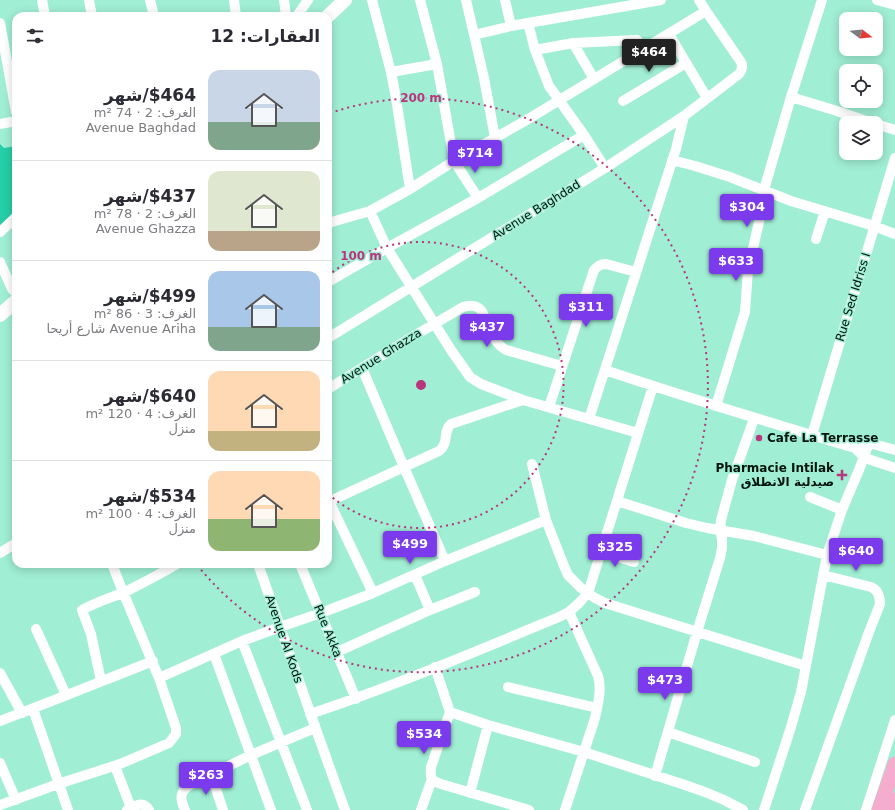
<!DOCTYPE html>
<html lang="ar">
<meta charset="utf-8">
<style>
body{margin:0;font-family:"DejaVu Sans","Noto Naskh Arabic",sans-serif;background:#f7f7f7;color:#2b2b33;direction:rtl;height:100vh;display:flex;flex-direction:column;font-size:15px;white-space:nowrap}
*{box-sizing:border-box;margin:0}
p{font-size:13px;color:#7c7c81}
.icon{flex:none;width:22px;height:22px;fill:none;stroke:currentColor;stroke-width:2;stroke-linecap:round;stroke-linejoin:round}
.map{position:relative;flex:1;overflow:hidden;direction:ltr}
.details{position:absolute;left:12px;top:12px;width:320px;height:556px;display:flex;flex-direction:column;background:#fff;border-radius:12px;box-shadow:0 2px 10px #0003;direction:rtl}
.details>*{flex:none}
.needle{width:26px;rotate:106deg}
.buttons{position:absolute;left:839px;top:12px;display:grid;gap:8px}
.buttons a{display:grid;place-items:center;width:44px;height:44px;border-radius:8px;background:#fff;box-shadow:0 2px 10px #0003;font-size:20px}
.price{position:absolute;translate:-50% -34px;padding:0 9px;border-radius:4px;background:#7c3aed;color:#fff;font-size:13px;line-height:26px;filter:drop-shadow(0 1px 2px #0008)}
.price::after{content:'';position:absolute;left:50%;top:24px;width:12px;height:9px;margin-left:-6px;background:inherit;clip-path:polygon(0 0,100% 0,50% 100%)}
.price.active{background:#222;color:#fff}
ul{padding:0;list-style:none}
li{display:flex;align-items:center;gap:12px;height:100px;padding:0 12px}
li+li{border-top:1px solid #e1e1e2}
li span{display:grid;place-items:center;flex:none;width:112px;height:80px;border-radius:12px;color:#555}
li>.icon{margin-inline-start:auto}
span .icon{width:48px;height:48px;fill:#fffc;stroke-width:1}
li b{font-size:17px}
h2{display:flex;justify-content:space-between;align-items:center;height:48px;padding:0 12px;font-size:17px}
.map>svg:first-child{display:block}
</style>
<div class="map">
<svg width="895" height="810" viewBox="0 0 895 810">
<rect width="100%" height="100%" fill="#a0eed4"/>
<path fill="#25cea6" d="M 0,144 L 4,148 L 16,146 L 16,212 L 0,227 Z"/>
<g fill="none" stroke-linecap="round" stroke-linejoin="round">
<path stroke="#fff" stroke-width="10" d="M 42,0 L 45,16
M 89,0 L 92,16
M 150,0 L 154,16
M 234,0 L 236,16
M 284,0 L 286,16
M 372,0 L 391,72 L 396,98 L 410,189
M 420,0 L 437,64 L 454,161 L 478,198
M 466,0 L 484,78 L 495,138
M 505,0 L 511,26
M 877,0 L 895,5
M 297,16 L 308,0
M 0,23 L 16,112
M 528,23 L 661,0
M 669,34 L 707,98
M 474,35 L 511,26 L 528,23 L 535,50 L 549,86 L 584,135 L 605,168
M 573,43 L 594,79
M 535,50 L 573,43 L 637,40
M 391,72 L 437,64
M 791,97 L 837,111 L 872,123
M 623,101 L 686,63
M 0,124 L 16,121
M 876,124 L 895,130
M 672,160 L 695,166 L 730,177 L 791,201 L 874,226 L 895,234
M 370,211 L 387,248 L 451,350 L 470,377 L 481,384 L 523,400 L 638,433
M 328,223 L 370,211 L 410,189 L 454,161 L 525,121 L 706,11
M 0,232 L 16,217
M 816,239 L 825,211
M 0,262 L 12,289 L 16,293
M 328,282 L 387,248 L 478,198 L 584,135
M 328,338 L 605,168 L 684,116 L 739,74 C 742,70 743,66 741,62 L 706,11 L 699,0
M 362,368 L 404,467 L 445,561
M 605,370 C 688,398 771,423 855,448 L 865,458 L 895,468
M 328,389 L 407,340 L 463,307 C 469,305 477,305 481,310 C 483,312 484,316 485,318 C 490,331 494,343 506,350 L 562,366
M 716,406 L 745,312 L 748,270 L 762,209 L 764,190 L 791,97 L 822,0
M 549,407 L 594,270 C 598,266 600,264 606,264 L 636,272
M 589,419 L 676,149 L 684,116
M 812,435 L 895,158
M 864,445 L 869,443 L 895,450
M 532,464 L 546,520 L 564,566 L 568,575 L 581,588 L 595,598 L 605,603 L 806,666
M 810,497 L 842,510
M 328,499 L 373,593
M 617,501 L 686,523 L 707,528 L 754,536 L 827,555
M 328,502 L 439,451 C 450,442 442,432 451,424 L 523,400
M 601,552 L 634,562
M 0,553 L 16,543
M 112,564 L 123,592 L 159,678
M 258,564 C 287,646 315,728 345,810
M 300,564 L 356,699
M 415,575 L 430,610
M 36,629 L 66,695
M 242,641 L 307,810
M 337,652 L 430,610 L 475,592
M 214,654 L 271,810
M 435,667 L 450,712 L 431,767 C 430,778 430,780 441,784 L 529,810
M 0,673 L 22,713
M 101,681 L 91,634 L 82,610 C 96,602 110,598 125,592 C 143,583 160,574 177,564
M 508,687 L 597,708
M 33,709 L 68,810
M 450,712 L 488,725 L 584,752 L 682,784 L 705,792 L 724,800 L 743,810
M 310,714 C 394,686 477,651 559,617 L 569,612
M 0,721 C 51,702 102,681 153,661
M 668,732 L 755,762
M 0,763 L 16,800
M 115,766 L 131,808
M 211,774 L 223,810
M 655,776 L 697,632 L 720,558 L 722,548 L 722,539 L 720,530 L 721,520 L 732,480 L 754,419
M 470,793 L 488,725
M 0,805 L 58,784 L 120,764 L 169,743 L 176,734 L 176,728 L 159,678 L 242,641 L 280,627 L 321,613 L 373,593 L 445,561 L 546,520
M 127,810 C 135,806 143,800 149,810
M 185,810 C 180,799 179,792 190,785 L 251,755 L 315,728
M 421,810 L 432,779
M 565,810 L 595,718 C 598,704 602,689 598,676 L 569,612 L 579,603 L 588,593 L 653,386
M 764,810 L 791,727 L 801,692 L 827,555 L 842,510 L 859,470 L 869,443
M 805,810 L 869,632 L 880,604 C 880,596 878,590 871,587 L 823,575
M 866,810 L 895,720"/>
<path stroke="#fff" stroke-width="14" d="M 328,16 L 345,0
M 0,315 L 16,301"/>
<path stroke="#f4adcf" stroke-width="15" d="M 879,810 L 895,764
M 891,810 L 895,800"/>
</g>
<g fill="none" stroke="#b9367d" stroke-width="2" stroke-dasharray="2 4">
<path d="M328 276A143 143 0 1 1 328 494"/>
<path d="M330 113A287 287 0 1 1 198 566"/>
</g>
<g fill="#b9367d" stroke="#a0eed4" stroke-width="1.5">
<circle cx="759" cy="438" r="4"/>
<path d="M840 469h4v4h4v4h-4v4h-4v-4h-4v-4h4z"/>
</g>
<g text-anchor="middle" stroke-width="3" stroke-linejoin="round" paint-order="stroke">
<g font-size="12" fill="#00140d" stroke="#a0eed4">
<text transform="translate(536 210) rotate(-32)" y="4">Avenue Baghdad</text>
<text transform="translate(853 297) rotate(-73)" y="4">Rue Sed Idriss I</text>
<text transform="translate(381 356) rotate(-32)" y="4">Avenue Ghazza</text>
<text transform="translate(328 631) rotate(68)" y="4">Rue Akka</text>
<text transform="translate(284 639) rotate(71)" y="4">Avenue Al Kods</text>
</g>
<g font-size="12" font-weight="bold" fill="#00140d" stroke="#a0eed4" text-anchor="start">
<text x="767" y="442">Cafe La Terrasse</text>
<text x="834" y="472" text-anchor="end">Pharmacie Intilak<tspan x="834" dy="14">صيدلية الانطلاق</tspan></text>
</g>
</g>
<circle cx="421" cy="385" r="6" fill="#b9367d" stroke="#a0eed4" stroke-width="2"/>
<g font-size="12" text-anchor="middle" font-weight="bold" fill="#b9367d" stroke="#a0eed4" stroke-width="3" stroke-linejoin="round" paint-order="stroke">
<text x="421" y="102">200 m</text>
<text x="361" y="260">100 m</text>
</g>
</svg>
<div class="buttons">
<a><svg class="needle" viewBox="-14 -14 28 28"><path d="M0-13l5 13h-10z" fill="#e53935"/><path d="M0 13l5-13h-10z" fill="#7c7c81"/></svg></a>
<a><svg class="icon" aria-label="locate" viewBox="0 0 24 24"><circle cx="12" cy="12" r="6"/><path d="M12 2v4M12 18v4M2 12h4M18 12h4"/></svg></a>
<a><svg class="icon" aria-label="layers" viewBox="0 0 24 24"><path d="M12 4l9 5-9 5-9-5zM3 14l9 5 9-5"/></svg></a>
</div>
<b class="price active" style="left:649px;top:73px">$464</b>
<b class="price" style="left:475px;top:174px">$714</b>
<b class="price" style="left:747px;top:228px">$304</b>
<b class="price" style="left:736px;top:282px">$633</b>
<b class="price" style="left:586px;top:328px">$311</b>
<b class="price" style="left:487px;top:348px">$437</b>
<b class="price" style="left:410px;top:565px">$499</b>
<b class="price" style="left:615px;top:568px">$325</b>
<b class="price" style="left:856px;top:572px">$640</b>
<b class="price" style="left:665px;top:701px">$473</b>
<b class="price" style="left:424px;top:755px">$534</b>
<b class="price" style="left:206px;top:796px">$263</b>
<section class="details">
<h2>العقارات: 12<svg class="icon" aria-label="filters" viewBox="0 0 24 24"><path d="M4 7h16M4 17h16"/><circle cx="9" cy="7" r="2"/><circle cx="15" cy="17" r="2"/></svg></h2>
<ul>
<li><span style="background:linear-gradient(#c9d6e8 65%,#7fa58c 0)"><svg class="icon" aria-label="home" viewBox="0 0 24 24"><path d="M3 11l9-7 9 7M6 9v11h12V9"/></svg></span><div><b>$464/شهر</b><p>الغرف: 2 · 74 m²</p><p>Avenue Baghdad</p></div></li>
<li><span style="background:linear-gradient(#dfe7d0 75%,#b9a48a 0)"><svg class="icon" aria-label="home" viewBox="0 0 24 24"><path d="M3 11l9-7 9 7M6 9v11h12V9"/></svg></span><div><b>$437/شهر</b><p>الغرف: 2 · 78 m²</p><p>Avenue Ghazza</p></div></li>
<li><span style="background:linear-gradient(#a9c7e8 70%,#7fa58c 0)"><svg class="icon" aria-label="home" viewBox="0 0 24 24"><path d="M3 11l9-7 9 7M6 9v11h12V9"/></svg></span><div><b>$499/شهر</b><p>الغرف: 3 · 86 m²</p><p>Avenue Ariha شارع أريحا</p></div></li>
<li><span style="background:linear-gradient(#ffd9b3 75%,#c2b280 0)"><svg class="icon" aria-label="home" viewBox="0 0 24 24"><path d="M3 11l9-7 9 7M6 9v11h12V9"/></svg></span><div><b>$640/شهر</b><p>الغرف: 4 · 120 m²</p><p>منزل</p></div></li>
<li><span style="background:linear-gradient(#ffd9b3 60%,#8fb573 0)"><svg class="icon" aria-label="home" viewBox="0 0 24 24"><path d="M3 11l9-7 9 7M6 9v11h12V9"/></svg></span><div><b>$534/شهر</b><p>الغرف: 4 · 100 m²</p><p>منزل</p></div></li>
</ul>
</section>
</div>
